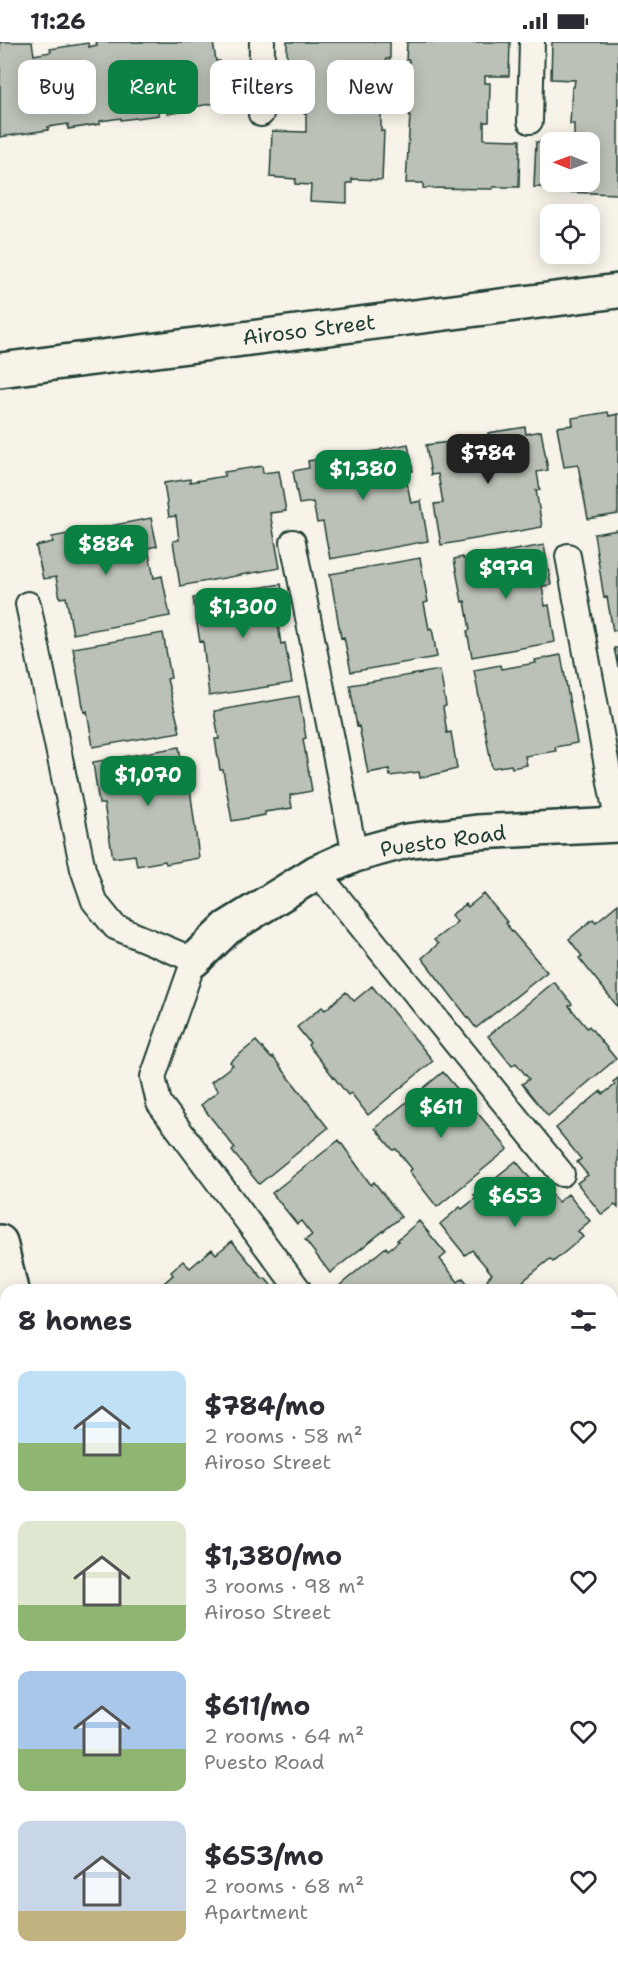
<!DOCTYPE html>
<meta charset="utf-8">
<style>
body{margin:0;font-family:"Shantell Sans",sans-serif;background:#f2f2f3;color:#2b2b33;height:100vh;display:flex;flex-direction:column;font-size:22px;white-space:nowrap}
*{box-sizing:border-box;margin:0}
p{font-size:20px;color:#7c7c81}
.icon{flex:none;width:33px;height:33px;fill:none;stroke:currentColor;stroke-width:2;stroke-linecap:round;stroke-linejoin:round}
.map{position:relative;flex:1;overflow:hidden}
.details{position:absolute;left:0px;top:1242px;width:618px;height:686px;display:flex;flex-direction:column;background:#fff;border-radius:18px 18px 0 0;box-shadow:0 3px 15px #0003}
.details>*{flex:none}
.top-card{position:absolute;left:18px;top:18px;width:582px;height:54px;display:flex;gap:12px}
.needle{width:39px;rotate:271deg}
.controls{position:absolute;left:540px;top:90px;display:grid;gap:12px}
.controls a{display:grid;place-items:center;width:60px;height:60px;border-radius:12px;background:#fff;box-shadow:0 3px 15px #0003;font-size:30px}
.price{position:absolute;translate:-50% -51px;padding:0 14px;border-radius:12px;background:#0b8043;color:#fff;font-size:20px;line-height:39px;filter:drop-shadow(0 2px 3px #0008)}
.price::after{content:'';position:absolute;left:50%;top:36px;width:18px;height:14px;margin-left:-9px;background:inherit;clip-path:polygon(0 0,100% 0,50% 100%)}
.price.current{background:#222;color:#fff}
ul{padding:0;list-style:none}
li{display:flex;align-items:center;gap:18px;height:150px;padding:0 18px}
li span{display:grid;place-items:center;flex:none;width:168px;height:120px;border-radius:12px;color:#555}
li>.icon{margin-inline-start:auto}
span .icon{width:72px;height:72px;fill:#fffc;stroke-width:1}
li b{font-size:26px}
h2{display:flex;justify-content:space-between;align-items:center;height:72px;padding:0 18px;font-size:26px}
.tag{padding:0 21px;border-radius:12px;background:#fff;box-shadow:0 3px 15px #0003;font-size:21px;line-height:54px}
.tag.current{background:#0b8043;color:#fff}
.status{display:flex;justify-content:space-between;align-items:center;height:42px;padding:0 30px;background:#fff;direction:ltr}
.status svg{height:16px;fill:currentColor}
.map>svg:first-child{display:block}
</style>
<div class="status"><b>11:26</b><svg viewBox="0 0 49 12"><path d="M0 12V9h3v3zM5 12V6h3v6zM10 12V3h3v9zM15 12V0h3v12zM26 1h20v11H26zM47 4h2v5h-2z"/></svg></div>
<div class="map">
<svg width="618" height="1927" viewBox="0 0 618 1927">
<rect width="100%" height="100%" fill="#f7f3e8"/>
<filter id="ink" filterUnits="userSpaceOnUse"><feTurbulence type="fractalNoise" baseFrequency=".0167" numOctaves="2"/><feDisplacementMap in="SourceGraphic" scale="12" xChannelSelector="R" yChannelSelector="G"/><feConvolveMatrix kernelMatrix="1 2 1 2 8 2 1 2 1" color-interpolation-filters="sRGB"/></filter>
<g filter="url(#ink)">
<path fill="#bbc1b6" stroke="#1f3d34" stroke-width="1.5" d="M 0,0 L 32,0 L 34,13 L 51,10 L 50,7 L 88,1 L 89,5 L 97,3 L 96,0 L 213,0 L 216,19 L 220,19 L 227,59 L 193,65 L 194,68 L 168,72 L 166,64 L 157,65 L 159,73 L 121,78 L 121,76 L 100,79 L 100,82 L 68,87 L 68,82 L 48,85 L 48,88 L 0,95 Z
M 287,0 L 390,0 L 390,17 L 386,17 L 385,69 L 381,69 L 381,89 L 384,89 L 382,138 L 352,137 L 352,141 L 347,141 L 347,161 L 310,159 L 311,143 L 295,142 L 296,137 L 270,135 L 272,89 L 306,90 L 306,72 L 304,72 L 305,36 L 310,36 L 310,27 L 287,26 Z
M 407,0 L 510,0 L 509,34 L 485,34 L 485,41 L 490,41 L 489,80 L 484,80 L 484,97 L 520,98 L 519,145 L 493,145 L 493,147 L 423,146 L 423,141 L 406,141 L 410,73 L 408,72 L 409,18 L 406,18 Z
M 552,0 L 618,0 L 618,152 L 562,150 L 562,146 L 534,145 L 536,100 L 563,100 L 550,100 L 550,140 L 590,140 L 590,100 L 574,100 L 574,82 L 570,82 L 572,45 L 574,45 L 575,38 L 551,37 Z
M 608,370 L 609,374 L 618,372 L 618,472 L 588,477 L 578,423 L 564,425 L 557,385 L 573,383 L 572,376 Z
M 525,385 L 526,392 L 541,389 L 548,428 L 537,430 L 540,448 L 536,448 L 542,485 L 441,503 L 434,462 L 443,461 L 438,432 L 431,433 L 426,403 L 488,395 L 488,391 Z
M 408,402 L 413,429 L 405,431 L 411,461 L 421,459 L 428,499 L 330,517 L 323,480 L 317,481 L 313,460 L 299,462 L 293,429 L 309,426 L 308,419 L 381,408 L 381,407 Z
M 262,424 L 263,431 L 279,429 L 286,469 L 270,471 L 280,526 L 180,544 L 173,499 L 179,498 L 176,474 L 169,475 L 164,441 L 190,437 L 190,440 L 225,434 L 224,430 Z
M 151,476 L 157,504 L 148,506 L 154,536 L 162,534 L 170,574 L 73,592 L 66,555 L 60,556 L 56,535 L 43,537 L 36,504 L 53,500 L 52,495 Z
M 618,488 L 618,588 L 613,589 L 607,555 L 604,556 L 594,492 Z
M 544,503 L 551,543 L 542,544 L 545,564 L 549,563 L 555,600 L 472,615 L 467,589 L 470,588 L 465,559 L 462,560 L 454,517 L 463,515 L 463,517 Z
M 420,516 L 428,560 L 424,561 L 429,587 L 432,586 L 437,615 L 351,630 L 344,595 L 341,596 L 330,532 Z
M 281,542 L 287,581 L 278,583 L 281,602 L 285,601 L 292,641 L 209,654 L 203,599 L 200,600 L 193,556 Z
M 163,591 L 171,636 L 167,637 L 180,690 L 93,705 L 87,669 L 84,670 L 73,606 Z
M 614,606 L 618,606 L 618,625 Z
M 561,613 L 577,701 L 555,705 L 556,709 L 525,714 L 527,723 L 512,726 L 511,723 L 492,726 L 474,628 L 500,623 L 501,627 L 536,621 L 535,618 Z
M 440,628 L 446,664 L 443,665 L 447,691 L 451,690 L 457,727 L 420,736 L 419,730 L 390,734 L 389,727 L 368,731 L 359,684 L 357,685 L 350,643 Z
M 299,654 L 306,696 L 303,697 L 312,749 L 290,753 L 292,766 L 265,770 L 265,773 L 232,779 L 223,728 L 220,728 L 215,697 L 219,697 L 214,669 Z
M 179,705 L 184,732 L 188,731 L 199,816 L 166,822 L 165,819 L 137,824 L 135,813 L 113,816 L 104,762 L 99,762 L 93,720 Z
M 484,852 L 507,880 L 505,881 L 547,930 L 476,986 L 422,916 L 438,902 L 434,898 L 457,880 L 451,873 L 466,862 L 468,865 Z
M 618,862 L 618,965 L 579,916 L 582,914 L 569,897 L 593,877 L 596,880 Z
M 554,940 L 572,962 L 569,964 L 587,986 L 589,984 L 616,1017 L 548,1074 L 522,1042 L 529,1037 L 516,1021 L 512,1024 L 488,994 Z
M 372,944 L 433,1019 L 368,1073 L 351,1051 L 348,1053 L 308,1003 L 310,1001 L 297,985 L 322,965 L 325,968 L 346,950 L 354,959 Z
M 256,999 L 271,1016 L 273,1015 L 328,1086 L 259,1142 L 232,1109 L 235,1106 L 201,1063 L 218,1049 L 211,1040 L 233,1023 L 230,1020 Z
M 443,1030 L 508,1107 L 437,1165 L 409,1129 L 412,1127 L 396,1107 L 393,1108 L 375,1086 Z
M 618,1036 L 618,1166 L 615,1163 L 602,1173 L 577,1141 L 588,1133 L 577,1120 L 581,1117 L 556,1086 L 601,1049 L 603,1052 L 615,1043 L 613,1040 Z
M 339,1098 L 371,1143 L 374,1140 L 401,1175 L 330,1231 L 305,1198 L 312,1193 L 301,1179 L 297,1182 L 272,1151 Z
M 516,1119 L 540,1149 L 545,1145 L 558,1160 L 568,1152 L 590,1179 L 578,1189 L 583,1195 L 553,1220 L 550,1217 L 523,1239 L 525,1241 L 517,1248 L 496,1248 L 487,1237 L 492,1232 L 472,1208 L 465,1213 L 440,1182 L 460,1165 L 462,1167 L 476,1156 L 474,1153 Z
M 419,1179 L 446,1212 L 440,1217 L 458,1240 L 463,1236 L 473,1248 L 344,1248 L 340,1243 L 386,1205 L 388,1208 L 399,1199 L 397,1198 Z
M 232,1199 L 263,1237 L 265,1236 L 275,1248 L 157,1247 L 173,1233 L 171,1230 L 183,1219 L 190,1226 L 212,1207 L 216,1212 Z
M 618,1340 L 618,1436 L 612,1441 L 612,1345 Z
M 612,1529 L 618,1537 L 618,1557 L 612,1561 Z
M 618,1575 L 618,1666 L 617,1667 L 612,1661 L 612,1579 Z
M 618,1916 L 618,1927 L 593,1927 L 599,1922 L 612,1922 L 612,1919 Z"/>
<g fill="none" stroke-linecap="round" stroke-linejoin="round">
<defs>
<path id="service" d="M 261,72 L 262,0
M 530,79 L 532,0
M 293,500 L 355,813
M 568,514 L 618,783
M 28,562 L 83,827 L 94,859 L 115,885 L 194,918 L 153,1035 L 159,1061 L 299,1248
M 317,830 L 562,1132
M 612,1487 L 618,1495
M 514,1922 L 518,1927"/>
<path id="minor" d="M 194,918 L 227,886 L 317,830 L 355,813 L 406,799 L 477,790 L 618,783
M 612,1797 L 618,1793"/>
<path id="tertiary" d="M 0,328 L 618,249"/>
<path id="secondary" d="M 0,1200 L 11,1248
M 0,1515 L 6,1532
M 178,1922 L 181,1927
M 271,1922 L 274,1927"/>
</defs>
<use href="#service" stroke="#1f3d34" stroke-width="28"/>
<use href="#minor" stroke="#1f3d34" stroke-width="38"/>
<use href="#tertiary" stroke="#1f3d34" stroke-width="38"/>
<use href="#secondary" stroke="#1f3d34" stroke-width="38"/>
<use href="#service" stroke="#f7f3e8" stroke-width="24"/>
<use href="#minor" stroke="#f7f3e8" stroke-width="33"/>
<use href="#tertiary" stroke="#f7f3e8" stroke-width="33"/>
<use href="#secondary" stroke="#f7f3e8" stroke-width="33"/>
</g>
</g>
<g text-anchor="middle" stroke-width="6" stroke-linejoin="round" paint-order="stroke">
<g font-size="21" fill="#1f3d34" stroke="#f7f3e8">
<text transform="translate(309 288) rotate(-7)" y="7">Airoso Street</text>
<text transform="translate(443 799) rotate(-8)" y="7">Puesto Road</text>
</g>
</g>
</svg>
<div class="controls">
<a><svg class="needle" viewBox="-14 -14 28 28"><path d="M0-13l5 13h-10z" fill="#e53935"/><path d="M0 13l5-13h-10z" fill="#7c7c81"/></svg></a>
<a><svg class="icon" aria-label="locate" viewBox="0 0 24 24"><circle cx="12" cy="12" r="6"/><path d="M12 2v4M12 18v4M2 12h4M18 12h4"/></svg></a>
</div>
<b class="price current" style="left:488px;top:443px">$784</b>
<b class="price" style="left:363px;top:459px">$1,380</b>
<b class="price" style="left:106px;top:534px">$884</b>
<b class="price" style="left:506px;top:558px">$979</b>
<b class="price" style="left:243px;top:597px">$1,300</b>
<b class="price" style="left:148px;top:765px">$1,070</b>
<b class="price" style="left:441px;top:1097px">$611</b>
<b class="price" style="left:515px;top:1186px">$653</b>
<div class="top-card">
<a class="tag">Buy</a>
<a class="tag current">Rent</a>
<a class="tag">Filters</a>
<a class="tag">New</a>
</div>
<section class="details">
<h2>8 homes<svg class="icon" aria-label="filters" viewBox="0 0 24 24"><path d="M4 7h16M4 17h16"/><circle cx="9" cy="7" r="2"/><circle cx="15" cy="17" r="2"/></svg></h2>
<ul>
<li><span style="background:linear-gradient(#bfe0f5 60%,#8fb573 0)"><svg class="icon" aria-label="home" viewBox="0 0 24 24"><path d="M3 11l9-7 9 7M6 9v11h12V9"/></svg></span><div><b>$784/mo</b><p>2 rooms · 58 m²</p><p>Airoso Street</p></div><svg class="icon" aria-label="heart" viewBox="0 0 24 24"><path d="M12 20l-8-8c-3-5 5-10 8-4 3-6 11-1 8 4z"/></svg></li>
<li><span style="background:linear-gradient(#dfe7d0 70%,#8fb573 0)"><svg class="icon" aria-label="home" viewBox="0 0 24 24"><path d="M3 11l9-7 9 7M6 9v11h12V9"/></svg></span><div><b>$1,380/mo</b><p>3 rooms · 98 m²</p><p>Airoso Street</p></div><svg class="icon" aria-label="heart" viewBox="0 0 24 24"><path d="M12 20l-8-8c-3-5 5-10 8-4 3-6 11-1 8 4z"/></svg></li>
<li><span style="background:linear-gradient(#a9c7e8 65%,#8fb573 0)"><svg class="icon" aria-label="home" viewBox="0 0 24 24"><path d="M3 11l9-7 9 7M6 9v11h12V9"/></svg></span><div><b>$611/mo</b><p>2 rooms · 64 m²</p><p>Puesto Road</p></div><svg class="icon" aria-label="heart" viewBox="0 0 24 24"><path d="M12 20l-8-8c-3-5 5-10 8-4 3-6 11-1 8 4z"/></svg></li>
<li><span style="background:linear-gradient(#c9d6e8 75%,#c2b280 0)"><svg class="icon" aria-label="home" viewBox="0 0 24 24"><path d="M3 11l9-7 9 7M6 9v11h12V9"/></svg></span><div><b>$653/mo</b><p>2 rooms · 68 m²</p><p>Apartment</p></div><svg class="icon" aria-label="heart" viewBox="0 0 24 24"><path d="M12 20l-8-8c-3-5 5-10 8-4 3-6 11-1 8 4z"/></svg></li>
</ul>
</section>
</div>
